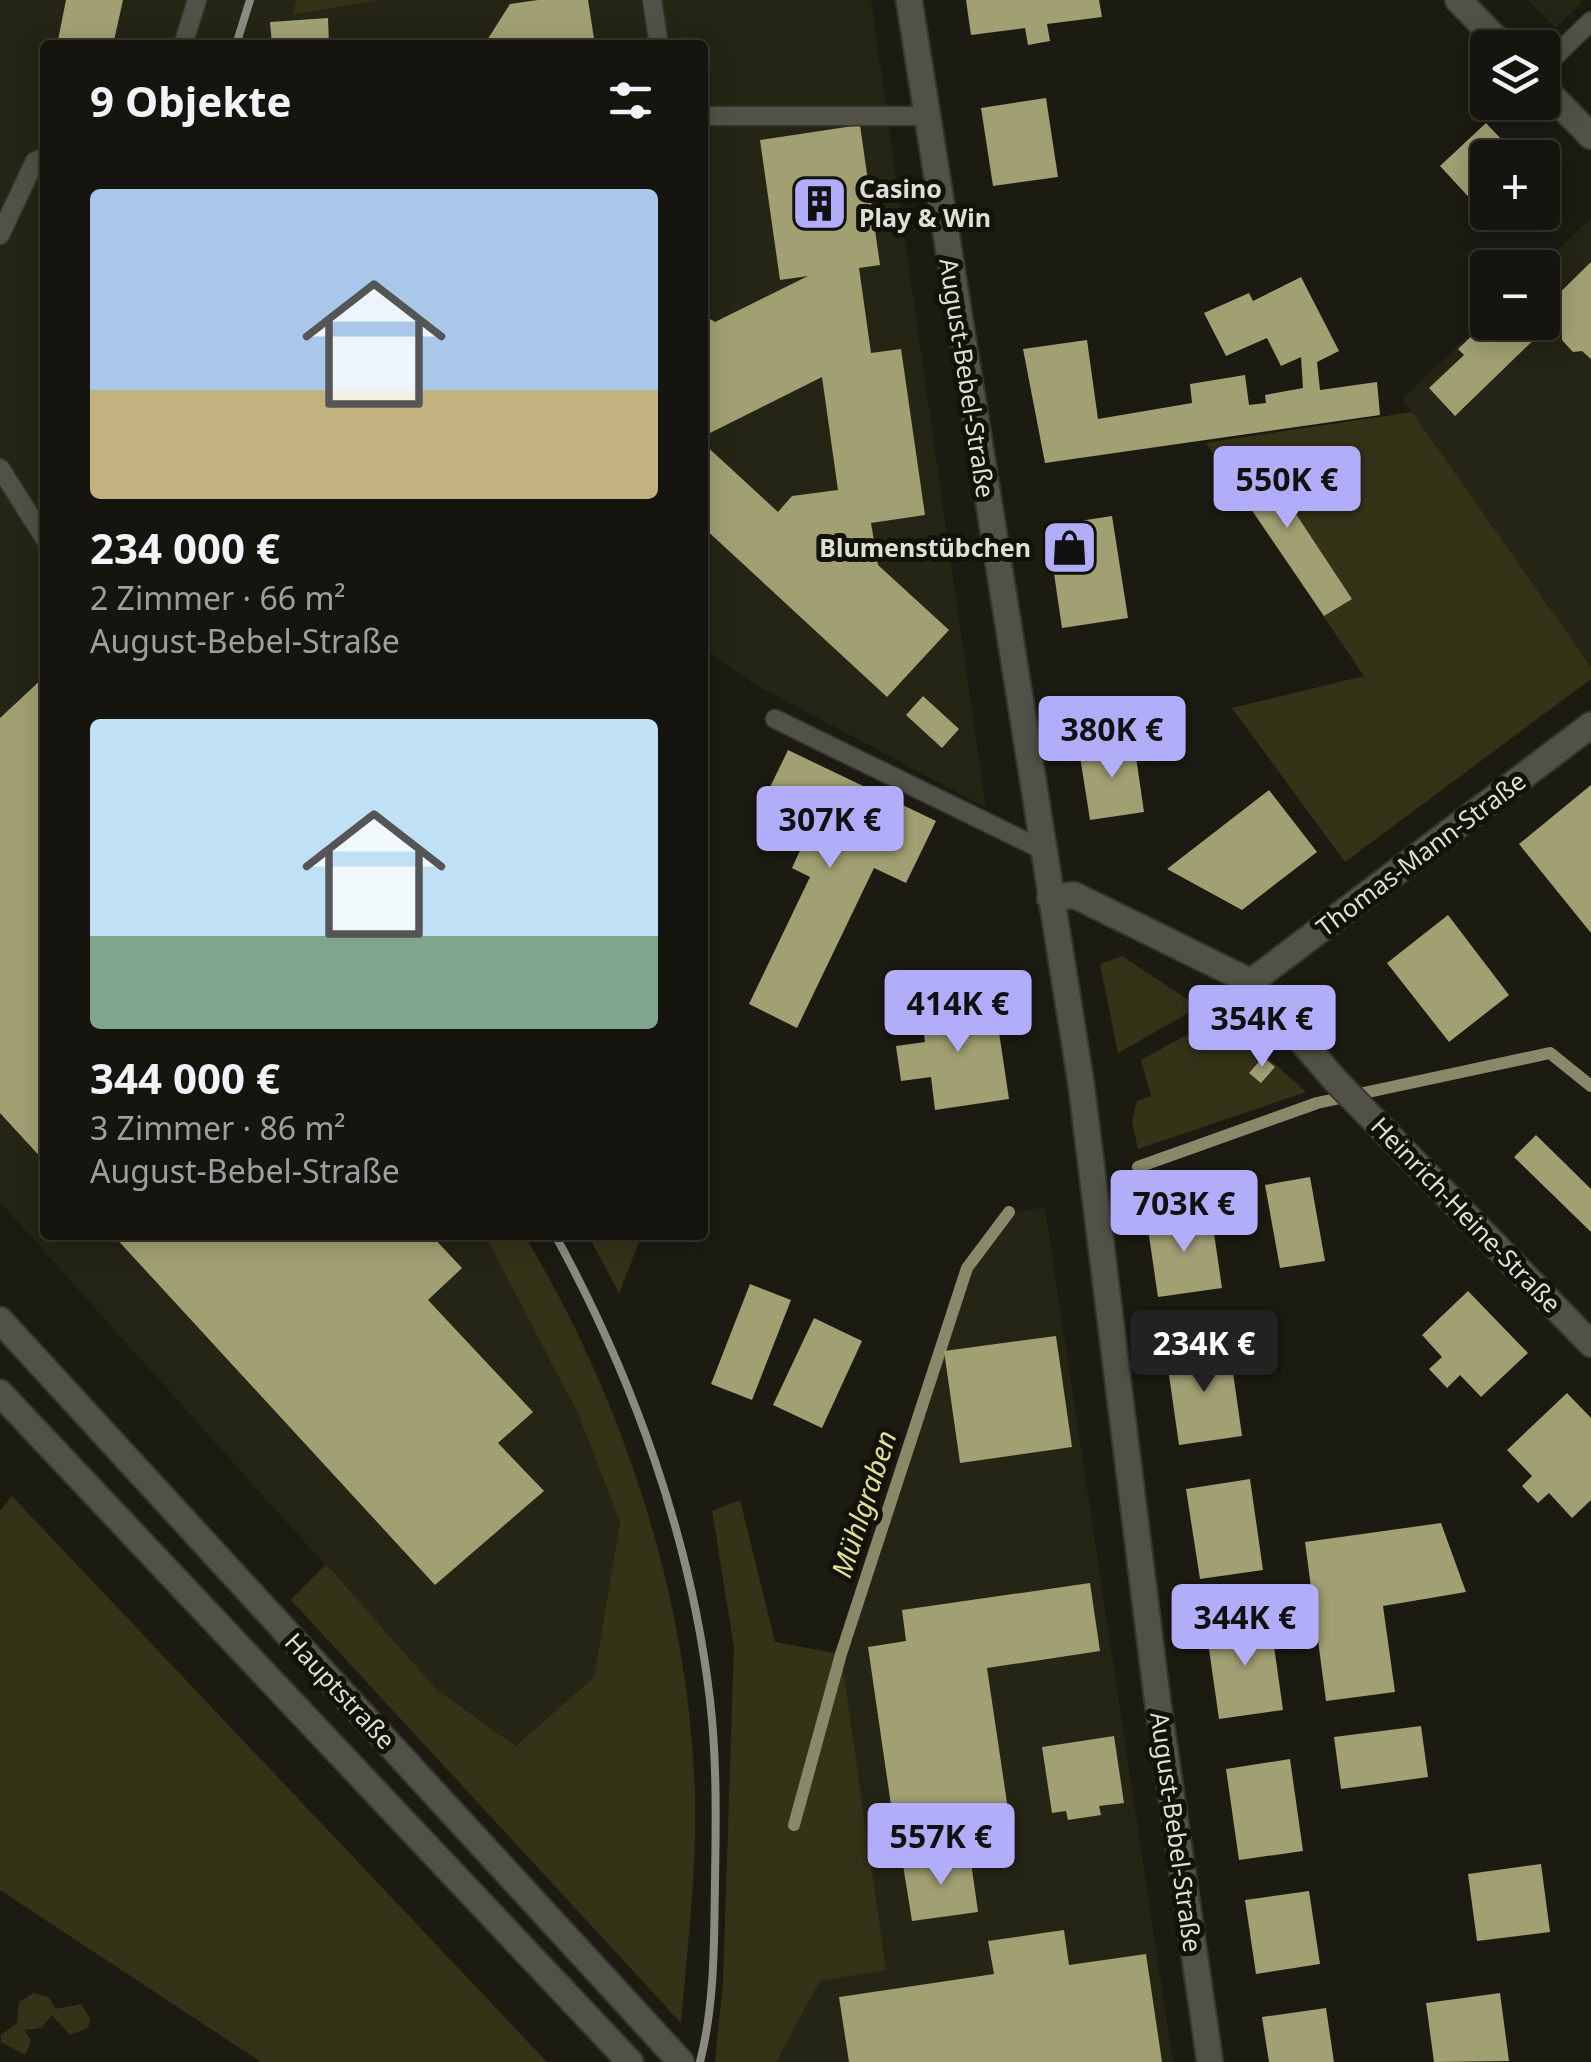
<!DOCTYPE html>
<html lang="de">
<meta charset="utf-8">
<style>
body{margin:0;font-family:"Noto Sans",sans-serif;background:#22211c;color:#f1f3f6;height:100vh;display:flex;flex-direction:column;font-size:38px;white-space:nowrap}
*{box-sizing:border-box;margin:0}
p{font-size:32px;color:#9d9e9e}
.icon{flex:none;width:55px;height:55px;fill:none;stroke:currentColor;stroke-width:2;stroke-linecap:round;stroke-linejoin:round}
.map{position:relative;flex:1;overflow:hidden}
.details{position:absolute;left:40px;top:40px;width:668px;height:1200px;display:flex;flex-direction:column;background:#15140e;border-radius:10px;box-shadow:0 5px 25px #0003,0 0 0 2px #34332e}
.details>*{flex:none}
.fabs{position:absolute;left:1470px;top:30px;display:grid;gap:20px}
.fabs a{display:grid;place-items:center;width:90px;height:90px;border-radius:10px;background:#15140e;box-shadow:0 5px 25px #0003,0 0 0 2px #34332e;font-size:50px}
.price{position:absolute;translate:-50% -85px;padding:0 22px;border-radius:10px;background:#b2adf9;color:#111;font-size:32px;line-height:65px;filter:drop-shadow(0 2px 5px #0008)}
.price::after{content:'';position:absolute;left:50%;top:60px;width:30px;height:22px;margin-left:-15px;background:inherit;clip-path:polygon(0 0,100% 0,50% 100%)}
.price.on{background:#222;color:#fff}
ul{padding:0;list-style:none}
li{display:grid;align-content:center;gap:20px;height:530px;padding:0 50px}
li span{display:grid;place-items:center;height:310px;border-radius:10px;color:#555}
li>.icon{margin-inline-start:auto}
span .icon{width:180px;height:180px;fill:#fffc;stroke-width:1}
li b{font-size:42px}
h2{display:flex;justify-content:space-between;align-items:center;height:120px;padding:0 50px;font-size:42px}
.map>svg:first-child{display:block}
</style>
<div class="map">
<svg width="1591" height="2062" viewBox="0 0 1591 2062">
<rect width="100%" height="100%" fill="#1c1b12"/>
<path fill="#252515" d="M 0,0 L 297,0 L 293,15 L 379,0 L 871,0 L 986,808 L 751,682 L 703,648 L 702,45 L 45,45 L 45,1235 L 485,1235 L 579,1416 L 620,1522 L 594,1677 L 517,1746 L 436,1689 L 0,1202 Z
M 1528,0 L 1583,0 L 1556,28 Z
M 1591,218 L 1591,667 L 1402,399 L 1487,318 L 1488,322 L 1542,322 L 1540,267 Z
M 1045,1208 L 1173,2062 L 776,2062 L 820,1981 L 886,1970 L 841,1654 L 961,1266 L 1009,1212 Z"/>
<path fill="#343318" d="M 297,0 L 379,0 L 292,15 Z
M 1412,412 L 1591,667 L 1591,679 L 1345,862 L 1232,708 L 1364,676 L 1206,443 Z
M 1122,956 L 1199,1007 L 1118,1053 L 1100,964 Z
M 1221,1016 L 1306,1092 L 1138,1149 L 1132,1121 L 1137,1101 L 1151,1096 L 1141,1060 Z
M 485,1235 L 524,1235 C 620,1393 685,1588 694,1773 C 699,1856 688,1940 681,2023 L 291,1600 L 326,1564 L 436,1689 L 516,1746 L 594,1677 L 620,1522 L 579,1416 Z
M 588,1235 L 638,1235 L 640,1240 L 619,1293 Z
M 12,1496 L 547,2062 L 261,2062 L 0,1890 L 0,1511 Z
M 740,1500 L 775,1642 L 841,1654 L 886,1970 L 820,1981 L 776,2062 L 715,2062 L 723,1982 L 734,1647 L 712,1511 Z
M 34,1993 L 50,1998 L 55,2009 L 81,2004 L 90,2019 L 88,2028 L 70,2035 L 52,2015 L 41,2028 L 25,2030 L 31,2041 L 25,2055 L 1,2042 L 1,2035 L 17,2023 L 19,2002 Z"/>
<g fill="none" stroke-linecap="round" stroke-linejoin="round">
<path stroke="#898868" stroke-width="12" d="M 1138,1167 L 1317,1103 L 1550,1053 L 1591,1086
M 794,1825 L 841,1654 L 967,1268 L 1009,1212"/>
</g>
<path fill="#a1a073" d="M 66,0 L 123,0 L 113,45 L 57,45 Z
M 538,0 L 588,0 L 595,45 L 484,45 L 510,4 Z
M 966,0 L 1099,0 L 1102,17 L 1047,24 L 1050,41 L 1028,45 L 1025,28 L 971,35 Z
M 328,18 L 329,45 L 272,45 L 270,22 Z
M 1046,98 L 1058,177 L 993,186 L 981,108 Z
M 1486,123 L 1519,158 L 1488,158 L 1488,212 L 1496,212 L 1489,219 L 1440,166 Z
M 860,125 L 880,265 L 859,268 L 871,353 L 901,349 L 925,515 L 871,523 L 878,565 L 949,630 L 887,697 L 702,526 L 702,442 L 778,512 L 792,496 L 838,490 L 822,377 L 702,437 L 702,314 L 715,322 L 808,276 L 780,280 L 760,140 Z
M 1591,262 L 1591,359 L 1582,351 L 1573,352 L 1562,340 L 1562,330 L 1542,310 Z
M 1301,277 L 1339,351 L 1317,362 L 1320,390 L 1377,382 L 1380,415 L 1045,463 L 1023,349 L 1087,340 L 1098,419 L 1192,403 L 1190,384 L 1245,375 L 1249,405 L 1266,403 L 1265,395 L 1303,388 L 1301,357 L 1281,366 L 1267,338 L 1226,356 L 1204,313 L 1249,293 L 1253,301 Z
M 1496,322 L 1540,322 L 1546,328 L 1455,416 L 1429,388 L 1464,355 L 1458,349 L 1479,329 L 1484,334 Z
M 1247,447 L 1257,463 L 1261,461 L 1352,599 L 1324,616 L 1221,465 Z
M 1112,516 L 1128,618 L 1062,628 L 1047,526 Z
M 45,676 L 45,1162 L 0,1113 L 0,718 Z
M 923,696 L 959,729 L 942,748 L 906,715 Z
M 1134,743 L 1144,812 L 1090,820 L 1079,750 Z
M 788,750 L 936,821 L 906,883 L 874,868 L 797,1028 L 749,1004 L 810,877 L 792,868 L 807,835 L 758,812 Z
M 1591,785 L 1591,933 L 1519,844 Z
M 1269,790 L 1317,852 L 1242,910 L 1167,869 Z
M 1448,915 L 1509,995 L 1449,1042 L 1387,963 Z
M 994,999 L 1009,1099 L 935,1110 L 931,1077 L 901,1081 L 896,1046 L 925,1042 L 921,1010 Z
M 1263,1057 L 1275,1067 L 1261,1083 L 1249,1073 Z
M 1536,1135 L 1591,1189 L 1591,1232 L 1514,1157 Z
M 1310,1177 L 1325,1261 L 1280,1268 L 1265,1185 Z
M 1211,1213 L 1222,1288 L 1158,1297 L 1147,1222 Z
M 113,1235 L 431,1235 L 462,1268 L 428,1300 L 533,1412 L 498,1443 L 544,1491 L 435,1585 Z
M 750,1284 L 791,1300 L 752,1400 L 711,1384 Z
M 1468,1291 L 1528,1353 L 1481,1397 L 1460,1375 L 1447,1388 L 1429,1369 L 1442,1357 L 1422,1335 Z
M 814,1318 L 862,1341 L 822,1428 L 773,1405 Z
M 1056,1336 L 1072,1447 L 960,1463 L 944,1351 Z
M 1229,1344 L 1242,1436 L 1179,1445 L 1166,1354 Z
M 1567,1393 L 1591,1418 L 1591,1500 L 1572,1518 L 1549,1493 L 1538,1503 L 1522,1486 L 1532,1476 L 1507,1450 Z
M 1250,1479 L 1263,1570 L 1200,1579 L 1186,1489 Z
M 1441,1523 L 1466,1592 L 1383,1606 L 1395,1692 L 1326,1701 L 1305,1542 Z
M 1090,1583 L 1100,1651 L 987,1668 L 1013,1843 L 899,1860 L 868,1647 L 906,1641 L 902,1610 Z
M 1270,1618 L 1283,1710 L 1219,1719 L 1206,1628 Z
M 1421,1726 L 1428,1777 L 1341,1789 L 1334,1737 Z
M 1114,1736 L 1124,1803 L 1099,1806 L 1101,1815 L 1068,1820 L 1066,1811 L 1052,1813 L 1042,1747 Z
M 1290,1759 L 1303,1851 L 1239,1860 L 1226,1769 Z
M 970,1855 L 978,1912 L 912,1921 L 903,1865 Z
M 1541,1864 L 1550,1932 L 1477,1941 L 1468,1874 Z
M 1309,1891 L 1320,1964 L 1256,1974 L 1245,1900 Z
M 1064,1930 L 1069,1965 L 1146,1954 L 1162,2062 L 849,2062 L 839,1997 L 994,1974 L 988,1941 Z
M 1500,1993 L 1509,2061 L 1434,2062 L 1426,2003 Z
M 1326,2008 L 1334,2062 L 1269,2062 L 1262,2017 Z"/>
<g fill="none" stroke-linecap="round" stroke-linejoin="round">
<defs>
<path id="lane" d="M 652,0 L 659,45
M 183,45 L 197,0
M 1542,69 L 1591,21
M 702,116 L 926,116
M 0,235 L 35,161 L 45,157
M 0,468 L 45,539
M 775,719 L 1041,849"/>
<path id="street" d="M 1458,0 L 1505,48
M 1542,86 L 1591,136
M 1050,898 L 1074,895 L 1251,982 L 1335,1080 L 1591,1344
M 1251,982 L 1591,725"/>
<path id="secondary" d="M 909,0 L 1081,1083 L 1157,1697 L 1210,2062
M 0,1320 L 681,2062
M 0,1393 L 630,2062"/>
</defs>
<use href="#lane" stroke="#363631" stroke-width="21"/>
<use href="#street" stroke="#363631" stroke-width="29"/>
<use href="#secondary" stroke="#363631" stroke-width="29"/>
<use href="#lane" stroke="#515147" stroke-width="18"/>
<use href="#street" stroke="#515147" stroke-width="25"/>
<use href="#secondary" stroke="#515147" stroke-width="25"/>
<path stroke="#8a8a83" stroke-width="8" d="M 236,45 L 250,0
M 555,1235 C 633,1377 691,1538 710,1700 C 717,1760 716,1821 715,1881 C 714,1941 715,2003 700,2062"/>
</g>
<defs>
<symbol id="building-square" viewBox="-11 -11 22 22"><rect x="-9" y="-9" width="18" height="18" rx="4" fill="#b2adf9" stroke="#131209"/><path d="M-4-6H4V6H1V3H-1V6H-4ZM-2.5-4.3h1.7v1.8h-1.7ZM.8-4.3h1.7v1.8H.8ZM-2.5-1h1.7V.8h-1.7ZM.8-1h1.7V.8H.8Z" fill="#111"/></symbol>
<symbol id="shop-square" viewBox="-11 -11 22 22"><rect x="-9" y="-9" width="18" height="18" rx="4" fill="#b2adf9" stroke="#131209"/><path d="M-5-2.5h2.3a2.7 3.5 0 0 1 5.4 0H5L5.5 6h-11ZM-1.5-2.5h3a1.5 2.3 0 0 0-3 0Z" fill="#111"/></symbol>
</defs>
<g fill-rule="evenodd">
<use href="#building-square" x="788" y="172" width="63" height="63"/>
<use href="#shop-square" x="1038" y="516" width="63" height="63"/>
</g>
<g text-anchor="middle" stroke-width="10" stroke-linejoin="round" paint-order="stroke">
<g font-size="25" font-weight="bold" fill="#dfdfd9" stroke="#131209" text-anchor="start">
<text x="859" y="198">Casino<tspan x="859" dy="29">Play &amp; Win</tspan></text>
<text x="1031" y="557" text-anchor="end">Blumenstübchen</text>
</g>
<g font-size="25" fill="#dfdfd9" stroke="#131209">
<text transform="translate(967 378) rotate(81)" y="9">August-Bebel-Straße</text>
<text transform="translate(1421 854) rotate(-37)" y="9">Thomas-Mann-Straße</text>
<text transform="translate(1466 1215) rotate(46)" y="9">Heinrich-Heine-Straße</text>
<text transform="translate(340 1691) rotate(47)" y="9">Hauptstraße</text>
<text transform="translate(1176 1832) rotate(82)" y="9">August-Bebel-Straße</text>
</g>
<g font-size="28" font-style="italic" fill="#e1de96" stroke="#131209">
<text transform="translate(864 1504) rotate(-72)" y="10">Mühlgraben</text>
</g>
</g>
</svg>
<div class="fabs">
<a><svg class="icon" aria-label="layers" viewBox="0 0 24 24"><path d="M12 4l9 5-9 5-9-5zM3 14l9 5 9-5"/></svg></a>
<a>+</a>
<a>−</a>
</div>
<b class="price" style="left:1287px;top:531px">550K €</b>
<b class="price" style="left:1112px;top:781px">380K €</b>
<b class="price" style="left:830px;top:871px">307K €</b>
<b class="price" style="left:958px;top:1055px">414K €</b>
<b class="price" style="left:1262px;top:1070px">354K €</b>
<b class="price" style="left:1184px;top:1255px">703K €</b>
<b class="price on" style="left:1204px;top:1395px">234K €</b>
<b class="price" style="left:1245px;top:1669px">344K €</b>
<b class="price" style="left:941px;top:1888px">557K €</b>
<section class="details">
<h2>9 Objekte<svg class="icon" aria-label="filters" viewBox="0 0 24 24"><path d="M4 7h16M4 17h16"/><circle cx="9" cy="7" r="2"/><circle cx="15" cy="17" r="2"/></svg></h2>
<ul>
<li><span style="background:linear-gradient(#a9c7e8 65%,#c2b280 0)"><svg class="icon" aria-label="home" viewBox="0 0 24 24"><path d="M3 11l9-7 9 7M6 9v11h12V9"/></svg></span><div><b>234 000 €</b><p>2 Zimmer · 66 m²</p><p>August-Bebel-Straße</p></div></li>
<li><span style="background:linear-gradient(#bfe0f5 70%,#7fa58c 0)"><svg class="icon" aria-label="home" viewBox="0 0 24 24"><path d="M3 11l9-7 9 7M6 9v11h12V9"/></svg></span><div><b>344 000 €</b><p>3 Zimmer · 86 m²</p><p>August-Bebel-Straße</p></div></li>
</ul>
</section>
</div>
